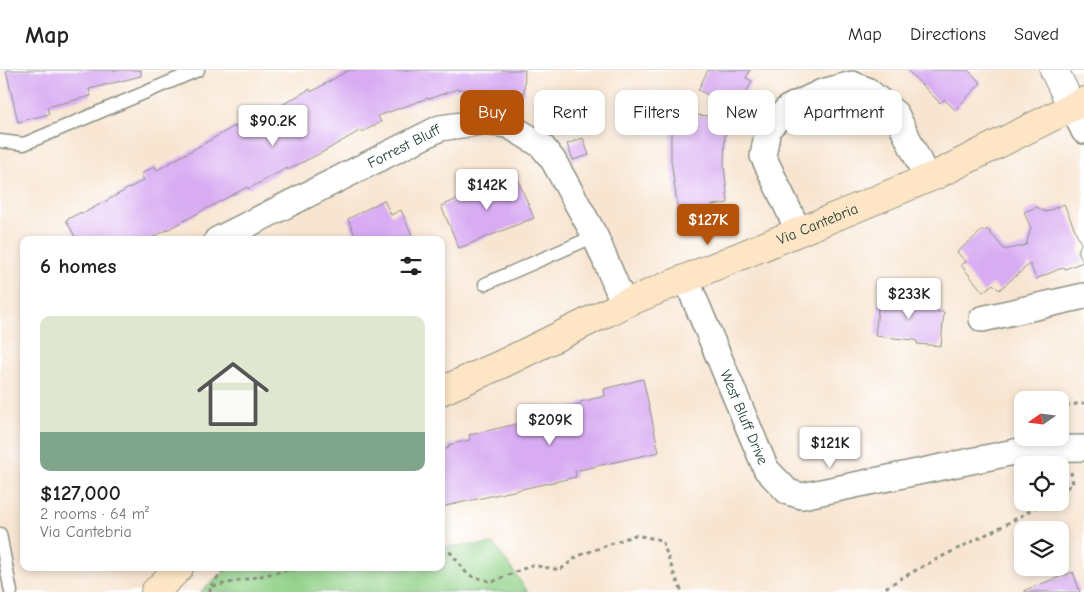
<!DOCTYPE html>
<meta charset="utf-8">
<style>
body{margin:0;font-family:"Comic Neue",sans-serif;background:#f6f6f6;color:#222;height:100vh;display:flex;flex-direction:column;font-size:19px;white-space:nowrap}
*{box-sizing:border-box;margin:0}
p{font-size:16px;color:#767676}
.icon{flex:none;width:28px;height:28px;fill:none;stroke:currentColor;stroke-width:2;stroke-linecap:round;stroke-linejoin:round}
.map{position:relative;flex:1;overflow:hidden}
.drawer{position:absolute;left:20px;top:166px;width:425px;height:335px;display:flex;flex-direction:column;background:#fff;border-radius:10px;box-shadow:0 2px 8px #0003}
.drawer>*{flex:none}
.guide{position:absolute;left:460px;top:20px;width:475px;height:45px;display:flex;gap:10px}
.needle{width:32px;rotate:256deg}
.controls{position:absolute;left:1014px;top:321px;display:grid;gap:10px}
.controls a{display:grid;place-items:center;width:55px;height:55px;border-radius:10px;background:#fff;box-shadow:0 2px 8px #0003;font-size:25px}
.price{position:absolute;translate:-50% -42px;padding:0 11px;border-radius:5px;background:#fff;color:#222;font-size:16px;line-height:32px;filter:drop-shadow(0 1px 2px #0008)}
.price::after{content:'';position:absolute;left:50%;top:30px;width:15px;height:11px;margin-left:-8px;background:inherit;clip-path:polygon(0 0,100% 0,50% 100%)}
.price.on{background:#b45309;color:#fff}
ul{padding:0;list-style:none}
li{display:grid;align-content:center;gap:10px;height:265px;padding:0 20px}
li span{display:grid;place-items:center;height:155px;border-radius:10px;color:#555}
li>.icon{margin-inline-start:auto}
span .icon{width:90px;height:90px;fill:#fffc;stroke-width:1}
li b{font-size:21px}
h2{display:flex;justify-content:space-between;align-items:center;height:60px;padding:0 20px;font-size:21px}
.pill{padding:0 18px;border-radius:10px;background:#fff;box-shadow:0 2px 8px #0003;font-size:18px;line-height:45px}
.pill.on{background:#b45309;color:#fff}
header{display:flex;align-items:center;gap:30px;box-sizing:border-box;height:70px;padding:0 25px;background:#fff;border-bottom:1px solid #e0e0e0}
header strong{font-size:24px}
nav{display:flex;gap:28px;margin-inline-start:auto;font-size:18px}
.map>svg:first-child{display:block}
</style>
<header>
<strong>Map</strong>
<nav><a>Map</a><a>Directions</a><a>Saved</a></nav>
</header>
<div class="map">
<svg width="1084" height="522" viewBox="0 0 1084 522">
<rect width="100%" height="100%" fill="#fff"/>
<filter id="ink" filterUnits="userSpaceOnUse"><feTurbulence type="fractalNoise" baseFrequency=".02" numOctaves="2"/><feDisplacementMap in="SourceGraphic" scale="10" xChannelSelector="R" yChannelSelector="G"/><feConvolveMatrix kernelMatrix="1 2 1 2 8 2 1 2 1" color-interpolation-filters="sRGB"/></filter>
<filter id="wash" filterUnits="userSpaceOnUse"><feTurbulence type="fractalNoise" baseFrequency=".0096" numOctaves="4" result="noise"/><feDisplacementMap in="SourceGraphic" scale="20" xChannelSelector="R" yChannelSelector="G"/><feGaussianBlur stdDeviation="1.12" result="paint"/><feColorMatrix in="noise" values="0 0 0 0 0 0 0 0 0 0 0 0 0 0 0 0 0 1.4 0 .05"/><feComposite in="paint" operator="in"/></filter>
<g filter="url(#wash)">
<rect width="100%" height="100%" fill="#f8e5d1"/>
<path fill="#91d187" stroke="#58875e" d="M 494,474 L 528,522 L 200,522 L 230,498 L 441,498 L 441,477 Z"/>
<g id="blocks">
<path fill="#d8abf2" d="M 6,0 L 141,0 L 141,6 L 89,19 L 91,26 L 47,37 L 49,44 L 18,52 Z
M 349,0 L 525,0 L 524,24 L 457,19 L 429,29 L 428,28 L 378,46 L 381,52 L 362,62 L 361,60 L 323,82 L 287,100 L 287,98 L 248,119 L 247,117 L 148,170 L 77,170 L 66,150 L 81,142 L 82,144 L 144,110 L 141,104 L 155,96 L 157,100 L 235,56 L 236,58 L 278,35 L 278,37 L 310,19 L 311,22 Z
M 708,0 L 750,0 L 746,8 L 752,11 L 737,40 L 698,20 Z
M 907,0 L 968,0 L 981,13 L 955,40 L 944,29 L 940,33 Z
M 673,44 L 733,47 L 725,62 L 724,96 L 728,133 L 712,135 L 713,147 L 681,151 L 680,141 L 678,141 L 671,90 L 671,60 Z
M 583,68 L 589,85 L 573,90 L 567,74 Z
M 516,105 L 534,148 L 459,178 L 441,136 L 460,128 L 459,125 L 496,109 L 497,113 Z
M 384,130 L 391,145 L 401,140 L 414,170 L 357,170 L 348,149 Z
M 1064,134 L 1081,174 L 1078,181 L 1083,192 L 1065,199 L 1064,197 L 1036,209 L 1030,194 L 999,220 L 993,214 L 983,222 L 961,195 L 966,192 L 957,182 L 983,160 L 984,162 L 987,159 L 1005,180 L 1026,175 L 1031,158 L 1024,142 L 1037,137 L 1046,142 Z
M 880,222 L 914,226 L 913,229 L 927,231 L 926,237 L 937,238 L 937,242 L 944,242 L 941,276 L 917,274 L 917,271 L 914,270 L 875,266 Z
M 643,309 L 659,382 L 575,401 L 576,407 L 441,437 L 441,380 L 449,378 L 448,375 L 470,370 L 469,365 L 534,350 L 533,345 L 580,335 L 580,332 L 605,326 L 604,319 Z
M 1073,502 L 1080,522 L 1025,522 L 1025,520 Z"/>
</g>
</g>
<g filter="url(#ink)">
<use href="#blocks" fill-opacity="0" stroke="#8c9182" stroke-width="1"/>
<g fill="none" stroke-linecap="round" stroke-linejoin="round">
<defs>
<path id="service" d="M 0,71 L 24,74 L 198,0
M 485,214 L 595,166
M 0,464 L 11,522"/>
<g id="minor">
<path d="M 1072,37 L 1084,61"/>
<path d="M 799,162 L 763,86 L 768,59 L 788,38 L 822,22 L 852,14 L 867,20 L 896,44 L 927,108"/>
<path id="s1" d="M 217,170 L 440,58 L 483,52 L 508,55 L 541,75 L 553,90 L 595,166 L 624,234"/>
<path id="s2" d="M 686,209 L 766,399 L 788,422 L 802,426 L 1029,379 L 1084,378"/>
<path d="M 982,249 L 1084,226"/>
</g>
<path id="tertiary" d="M 1054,0 L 1072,37"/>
<g id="secondary">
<path id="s3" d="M 441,321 L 502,294 L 624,234 L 936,105 L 1084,31"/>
<path d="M 155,522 L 179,498"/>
</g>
</defs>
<use href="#service" stroke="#8c9182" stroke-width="15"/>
<use href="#minor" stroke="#8c9182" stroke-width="28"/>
<use href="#tertiary" stroke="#8c9182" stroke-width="30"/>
<use href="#secondary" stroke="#8c9182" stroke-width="30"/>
<path stroke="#8c9182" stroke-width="3" stroke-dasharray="4 4" stroke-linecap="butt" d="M 1064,356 L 1062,336 L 1084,333
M 1060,422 L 1073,414 L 1071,402
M 441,481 L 451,483 L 468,505 L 492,512 L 532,495 L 560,500 L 578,486 L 635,465 L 662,470 L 674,504 L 682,522
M 211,516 L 225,498
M 210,522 L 210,517 L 297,498
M 879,522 C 931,488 991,466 1044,432"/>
<use href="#service" stroke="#fff" stroke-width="12"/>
<use href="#minor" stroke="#fff" stroke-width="25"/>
<use href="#tertiary" stroke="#fff" stroke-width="28"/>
<use href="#secondary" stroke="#fde5c5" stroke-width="28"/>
</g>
</g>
<g text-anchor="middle" stroke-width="5" stroke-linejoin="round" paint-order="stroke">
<g font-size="15" fill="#1f3d34" stroke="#fff">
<text dy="5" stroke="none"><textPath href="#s1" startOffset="209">Forrest Bluff</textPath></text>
<text dy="5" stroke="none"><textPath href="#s3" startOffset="412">Via Cantebria</textPath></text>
<text dy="5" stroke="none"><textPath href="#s2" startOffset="150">West Bluff Drive</textPath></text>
</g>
</g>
</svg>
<div class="controls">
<a><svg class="needle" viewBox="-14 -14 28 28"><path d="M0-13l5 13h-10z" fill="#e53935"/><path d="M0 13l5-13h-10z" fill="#767676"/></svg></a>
<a><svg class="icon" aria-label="locate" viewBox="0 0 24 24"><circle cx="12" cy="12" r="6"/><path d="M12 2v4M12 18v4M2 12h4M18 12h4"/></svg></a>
<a><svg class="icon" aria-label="layers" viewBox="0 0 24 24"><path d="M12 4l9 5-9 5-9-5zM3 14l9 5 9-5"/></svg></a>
</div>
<b class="price" style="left:273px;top:77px">$90.2K</b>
<b class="price" style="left:487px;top:141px">$142K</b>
<b class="price on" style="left:708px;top:176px">$127K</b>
<b class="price" style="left:909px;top:250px">$233K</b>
<b class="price" style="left:550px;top:376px">$209K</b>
<b class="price" style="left:830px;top:399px">$121K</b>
<div class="guide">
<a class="pill on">Buy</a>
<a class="pill">Rent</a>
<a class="pill">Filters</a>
<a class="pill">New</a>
<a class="pill">Apartment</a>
</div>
<section class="drawer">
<h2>6 homes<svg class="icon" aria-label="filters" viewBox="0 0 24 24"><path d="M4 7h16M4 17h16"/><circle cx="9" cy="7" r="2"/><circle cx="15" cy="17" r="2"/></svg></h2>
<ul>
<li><span style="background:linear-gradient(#dfe7d0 75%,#7fa58c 0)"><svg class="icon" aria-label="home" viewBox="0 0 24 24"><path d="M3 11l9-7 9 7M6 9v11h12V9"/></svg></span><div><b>$127,000</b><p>2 rooms · 64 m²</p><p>Via Cantebria</p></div></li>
</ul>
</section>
</div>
